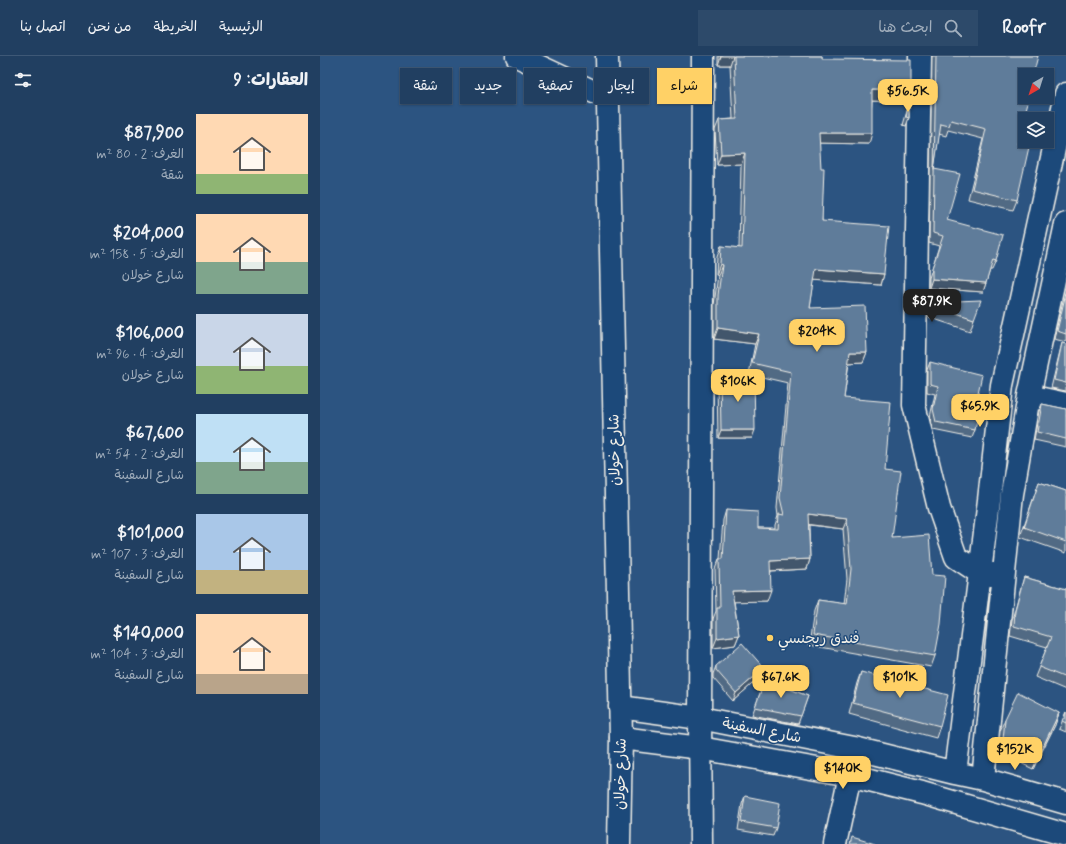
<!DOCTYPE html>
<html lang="ar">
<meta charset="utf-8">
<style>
body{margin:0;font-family:Mynerve,"Playpen Sans Arabic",sans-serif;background:#2d4a6a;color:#f1f3f6;direction:rtl;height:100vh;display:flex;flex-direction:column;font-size:15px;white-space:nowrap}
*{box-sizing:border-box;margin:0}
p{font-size:13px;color:#a2afbd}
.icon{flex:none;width:22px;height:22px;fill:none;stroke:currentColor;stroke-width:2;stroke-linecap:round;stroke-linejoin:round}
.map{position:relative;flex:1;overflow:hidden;direction:ltr}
.panel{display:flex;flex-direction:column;background:#213f61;width:320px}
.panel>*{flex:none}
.top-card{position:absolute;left:12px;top:12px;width:380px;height:36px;direction:rtl;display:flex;gap:8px}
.needle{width:26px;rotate:219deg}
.fabs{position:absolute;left:698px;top:12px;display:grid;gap:8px}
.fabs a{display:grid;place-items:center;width:36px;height:36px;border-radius:0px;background:#213f61;box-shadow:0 1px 3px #0004,0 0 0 1px #3e5876;font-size:20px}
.price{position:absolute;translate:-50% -34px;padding:0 9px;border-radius:8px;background:#ffd166;color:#111;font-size:13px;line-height:26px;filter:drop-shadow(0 1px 2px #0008)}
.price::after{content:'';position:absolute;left:50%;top:24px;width:12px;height:9px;margin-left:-6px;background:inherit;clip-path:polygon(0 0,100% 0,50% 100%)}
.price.selected{background:#222;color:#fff}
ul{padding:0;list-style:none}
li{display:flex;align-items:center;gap:12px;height:100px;padding:0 12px}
li span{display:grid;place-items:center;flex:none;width:112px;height:80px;border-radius:0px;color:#555}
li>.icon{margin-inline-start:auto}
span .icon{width:48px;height:48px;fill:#fffc;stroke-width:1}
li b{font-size:17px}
h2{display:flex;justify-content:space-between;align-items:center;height:48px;padding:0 12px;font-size:17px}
.chip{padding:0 14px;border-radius:0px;background:#213f61;box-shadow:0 1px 3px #0004,0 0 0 1px #3e5876;font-size:14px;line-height:36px}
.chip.selected{background:#ffd166;color:#111}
header{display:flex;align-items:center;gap:24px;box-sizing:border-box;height:56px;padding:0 20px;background:#213f61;border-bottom:1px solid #3e5876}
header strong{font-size:19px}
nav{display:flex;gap:22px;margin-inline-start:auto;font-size:14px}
.search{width:280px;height:36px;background:#2d4a6a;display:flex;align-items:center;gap:10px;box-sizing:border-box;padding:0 14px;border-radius:0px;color:#a2afbd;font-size:15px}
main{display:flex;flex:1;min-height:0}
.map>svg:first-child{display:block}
</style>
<header>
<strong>Roofr</strong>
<div class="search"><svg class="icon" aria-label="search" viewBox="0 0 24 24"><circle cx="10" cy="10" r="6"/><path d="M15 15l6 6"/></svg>ابحث هنا</div>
<nav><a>الرئيسية</a><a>الخريطة</a><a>من نحن</a><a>اتصل بنا</a></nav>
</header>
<main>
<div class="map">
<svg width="746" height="788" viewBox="0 0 746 788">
<rect width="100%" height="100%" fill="#2c5481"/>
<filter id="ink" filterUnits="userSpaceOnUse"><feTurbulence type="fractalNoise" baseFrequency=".025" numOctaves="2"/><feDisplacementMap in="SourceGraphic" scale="8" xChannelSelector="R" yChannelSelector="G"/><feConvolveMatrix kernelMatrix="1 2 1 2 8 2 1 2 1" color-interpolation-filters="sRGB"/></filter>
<g filter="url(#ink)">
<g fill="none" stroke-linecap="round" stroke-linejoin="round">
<defs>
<path id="minor" d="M 197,0 L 287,42
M 600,0 L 594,349 L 619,452 L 636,501 L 660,517 L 673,518
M 709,340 L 746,348
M 300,651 L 380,662 L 534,692 L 635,717 L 663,723 L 746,747
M 301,682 L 380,692 L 530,719 L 602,737 L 746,779
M 635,717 L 669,444 L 682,329 L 746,38
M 663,723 L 692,438 L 709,340 L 746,168
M 515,788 L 530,719"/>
<path id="major" d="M 287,0 L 301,682 L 299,788
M 381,788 L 380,662 L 383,0"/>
</defs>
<use href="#minor" stroke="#f4f1e8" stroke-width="25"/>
<use href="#major" stroke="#f4f1e8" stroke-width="25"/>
<use href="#minor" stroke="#1f4a7a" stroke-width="22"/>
<use href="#major" stroke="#1f4a7a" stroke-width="22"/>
</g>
<path fill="#516a84" stroke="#f4f1e8" d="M 398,0 L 502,0 L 502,3 L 587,45 L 552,44 L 549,88 L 499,87 L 502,165 L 564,218 L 561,229 L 494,224 L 490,252 L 547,296 L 543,306 L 529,307 L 524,342 L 565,413 L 572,482 L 615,600 L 611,611 L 489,589 L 494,555 L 498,544 L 524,548 L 527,523 L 523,473 L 489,469 L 490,503 L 487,513 L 451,515 L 447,545 L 414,545 L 419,579 L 415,589 L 393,592 L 393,563 L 396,555 L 395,513 L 399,503 L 400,503 L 403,464 L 406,454 L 438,472 L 455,472 L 455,469 L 458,460 L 457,452 L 468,327 L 429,318 L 435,288 L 394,283 L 394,249 L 398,219 L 396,219 L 397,201 L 401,190 L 419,192 L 421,108 L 397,109 L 395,74 L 399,64 L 413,63 L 410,9 L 398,9 Z
M 612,0 L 718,0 L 705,19 L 697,88 L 697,144 L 693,154 L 648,143 L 663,83 L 628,74 L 626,80 L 619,78 L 614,113 L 627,164 L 676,205 L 672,214 L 670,214 L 663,236 L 609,232 L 609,222 L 619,190 L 609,187 Z
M 589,47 L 589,62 L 586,70 L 583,69 L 587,55 Z
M 746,232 L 746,286 L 734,283 Z
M 612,246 L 654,263 L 650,275 L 608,261 L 608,258 Z
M 742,287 L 746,288 L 746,335 L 731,332 L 740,295 Z
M 610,306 L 655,350 L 655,374 L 652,382 L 613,374 L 610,361 L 615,338 L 607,336 L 607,314 Z
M 400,320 L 432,382 L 398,382 L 397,328 Z
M 722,348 L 746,353 L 746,391 L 714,384 L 719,355 Z
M 719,426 L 746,435 L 746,497 L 700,481 Z
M 704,521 L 746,533 L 746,634 L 715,621 L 727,591 L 690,580 L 692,564 L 701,531 Z
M 396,610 L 444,612 L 441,620 L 413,645 L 393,622 L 393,618 Z
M 541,616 L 620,670 L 616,682 L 529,658 L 537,627 Z
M 445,624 L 488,640 L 478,668 L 432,659 Z
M 746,656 L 746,676 L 739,673 Z
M 739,657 L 735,669 L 713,713 L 678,696 L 680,675 L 685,663 Z
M 425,740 L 456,772 L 453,780 L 418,774 L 422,748 Z"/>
<path fill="#42566c" stroke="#f4f1e8" d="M 401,0 L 413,0 L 410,9 L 398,9 Z
M 552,34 L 591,34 L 587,45 L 549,44 Z
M 499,77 L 552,77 L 549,88 L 495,87 Z
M 425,97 L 421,108 L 397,109 L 401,98 Z
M 400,208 L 402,209 L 398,219 L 396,219 Z
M 496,213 L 564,218 L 561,229 L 492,224 Z
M 612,223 L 666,227 L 663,236 L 609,232 Z
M 398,272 L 439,278 L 435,288 L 394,283 Z
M 530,296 L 547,296 L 543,306 L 527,307 Z
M 401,374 L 435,374 L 432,382 L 398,382 Z
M 488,458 L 527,463 L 523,473 L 485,468 Z
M 490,503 L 487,513 L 447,515 L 450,505 Z
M 451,534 L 447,545 L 408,546 L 412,535 Z
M 419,579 L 415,589 L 393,592 L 397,582 Z
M 444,612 L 441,620 L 413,645 L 416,637 Z
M 739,657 L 735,669 L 713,713 L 718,701 Z"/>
<path fill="#5e7b9a" stroke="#f4f1e8" d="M 414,0 L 502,0 L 502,3 L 591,4 L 591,34 L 552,34 L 552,77 L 499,77 L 501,112 L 504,112 L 502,165 L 569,170 L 564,218 L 496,213 L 490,252 L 545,250 L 547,296 L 530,296 L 524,342 L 571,346 L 565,413 L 581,415 L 572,482 L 609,479 L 612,519 L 625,520 L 621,568 L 615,600 L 493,579 L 498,544 L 527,548 L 531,513 L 527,463 L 488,458 L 490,503 L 450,505 L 451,534 L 412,535 L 419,579 L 397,582 L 397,552 L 400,552 L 399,503 L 403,503 L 406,454 L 438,456 L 438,472 L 458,473 L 459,458 L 464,459 L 460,442 L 471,316 L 432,307 L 439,278 L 398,272 L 398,239 L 402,209 L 400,208 L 401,190 L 422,192 L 425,97 L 401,98 L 399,64 L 417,63 Z
M 616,0 L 718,0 L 713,19 L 705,19 L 705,41 L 707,41 L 706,46 L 708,46 L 697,88 L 709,91 L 697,144 L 652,133 L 666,73 L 631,64 L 629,70 L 621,68 L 614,113 L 640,118 L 627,164 L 683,179 L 676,205 L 673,204 L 666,227 L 612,223 L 612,212 L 623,180 L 613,177 Z
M 589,47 L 589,62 L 586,61 Z
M 746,237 L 746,278 L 737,275 Z
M 661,244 L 654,263 L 612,249 L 612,246 Z
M 742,287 L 746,288 L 746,327 L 734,324 Z
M 610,306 L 662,319 L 655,350 L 660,351 L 655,374 L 616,366 L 613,353 L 618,330 L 610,328 Z
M 400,320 L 434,320 L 435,374 L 401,374 Z
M 722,348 L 746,353 L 746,383 L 717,376 Z
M 719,426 L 746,435 L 746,486 L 704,471 Z
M 704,521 L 746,533 L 746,622 L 719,611 L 731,581 L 694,570 L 695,554 Z
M 422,587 L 444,612 L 416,637 L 396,614 L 396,610 Z
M 541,616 L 628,639 L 620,670 L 533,647 Z
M 445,624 L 488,640 L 481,660 L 435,651 Z
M 698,636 L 739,657 L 718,701 L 683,684 L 685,663 Z
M 746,656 L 746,667 L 742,665 Z
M 425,740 L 460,747 L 456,772 L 421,766 Z
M 532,781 L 555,788 L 530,788 Z"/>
</g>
<circle fill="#ffd166" stroke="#1f4a7a" stroke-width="1.5" cx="450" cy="582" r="4"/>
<g text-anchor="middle" stroke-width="3" stroke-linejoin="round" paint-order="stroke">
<g font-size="15" fill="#f4f1e8" stroke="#1f4a7a">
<text transform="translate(294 394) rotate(-91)" y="5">شارع خولان</text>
<text transform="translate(442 674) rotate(11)" y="5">شارع السفينة</text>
<text transform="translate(300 718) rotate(-89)" y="5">شارع خولان</text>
</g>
<g font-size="15" fill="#f4f1e8" stroke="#1f4a7a" text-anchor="start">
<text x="458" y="587">فندق ريجنسي</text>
</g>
</g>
</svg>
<div class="fabs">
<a><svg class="needle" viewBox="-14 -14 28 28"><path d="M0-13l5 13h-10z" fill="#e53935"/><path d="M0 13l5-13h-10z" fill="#a2afbd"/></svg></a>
<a><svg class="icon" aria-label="layers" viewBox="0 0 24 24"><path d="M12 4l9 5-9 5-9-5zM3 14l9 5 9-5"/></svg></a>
</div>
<b class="price" style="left:588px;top:57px">$56.5K</b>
<b class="price selected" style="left:612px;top:267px">$87.9K</b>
<b class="price" style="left:497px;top:297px">$204K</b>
<b class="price" style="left:418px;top:347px">$106K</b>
<b class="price" style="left:660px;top:372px">$65.9K</b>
<b class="price" style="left:461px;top:643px">$67.6K</b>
<b class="price" style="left:580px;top:643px">$101K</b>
<b class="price" style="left:695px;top:715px">$152K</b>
<b class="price" style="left:523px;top:734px">$140K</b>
<div class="top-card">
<a class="chip selected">شراء</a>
<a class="chip">إيجار</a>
<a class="chip">تصفية</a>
<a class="chip">جديد</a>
<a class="chip">شقة</a>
</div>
</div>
<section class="panel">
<h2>العقارات: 9<svg class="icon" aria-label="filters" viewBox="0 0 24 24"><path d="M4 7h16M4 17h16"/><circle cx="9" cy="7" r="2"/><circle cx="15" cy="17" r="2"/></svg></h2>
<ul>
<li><span style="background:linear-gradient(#ffd9b3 75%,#8fb573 0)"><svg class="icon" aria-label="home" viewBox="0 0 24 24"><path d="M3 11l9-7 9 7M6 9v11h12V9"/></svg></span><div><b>$87,900</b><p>الغرف: 2 · 80 m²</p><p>شقة</p></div></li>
<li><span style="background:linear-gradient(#ffd9b3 60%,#7fa58c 0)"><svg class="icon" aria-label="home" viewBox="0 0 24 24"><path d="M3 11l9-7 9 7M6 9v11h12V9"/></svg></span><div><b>$204,000</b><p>الغرف: 5 · 158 m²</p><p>شارع خولان</p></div></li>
<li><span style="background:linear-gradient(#c9d6e8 65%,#8fb573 0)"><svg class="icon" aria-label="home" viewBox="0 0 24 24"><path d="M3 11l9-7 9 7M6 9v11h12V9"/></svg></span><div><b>$106,000</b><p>الغرف: 4 · 96 m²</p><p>شارع خولان</p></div></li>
<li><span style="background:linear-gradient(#bfe0f5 60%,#7fa58c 0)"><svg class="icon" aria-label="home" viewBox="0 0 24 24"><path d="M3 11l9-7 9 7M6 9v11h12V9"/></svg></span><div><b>$67,600</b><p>الغرف: 2 · 54 m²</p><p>شارع السفينة</p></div></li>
<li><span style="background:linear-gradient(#a9c7e8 70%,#c2b280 0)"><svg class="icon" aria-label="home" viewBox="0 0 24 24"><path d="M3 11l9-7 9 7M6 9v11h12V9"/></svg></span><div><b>$101,000</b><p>الغرف: 3 · 107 m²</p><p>شارع السفينة</p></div></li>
<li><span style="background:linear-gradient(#ffd9b3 75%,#b9a48a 0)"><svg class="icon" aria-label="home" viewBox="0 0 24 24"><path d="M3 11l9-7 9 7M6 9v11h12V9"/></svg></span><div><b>$140,000</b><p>الغرف: 3 · 104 m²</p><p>شارع السفينة</p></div></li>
</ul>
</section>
</main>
